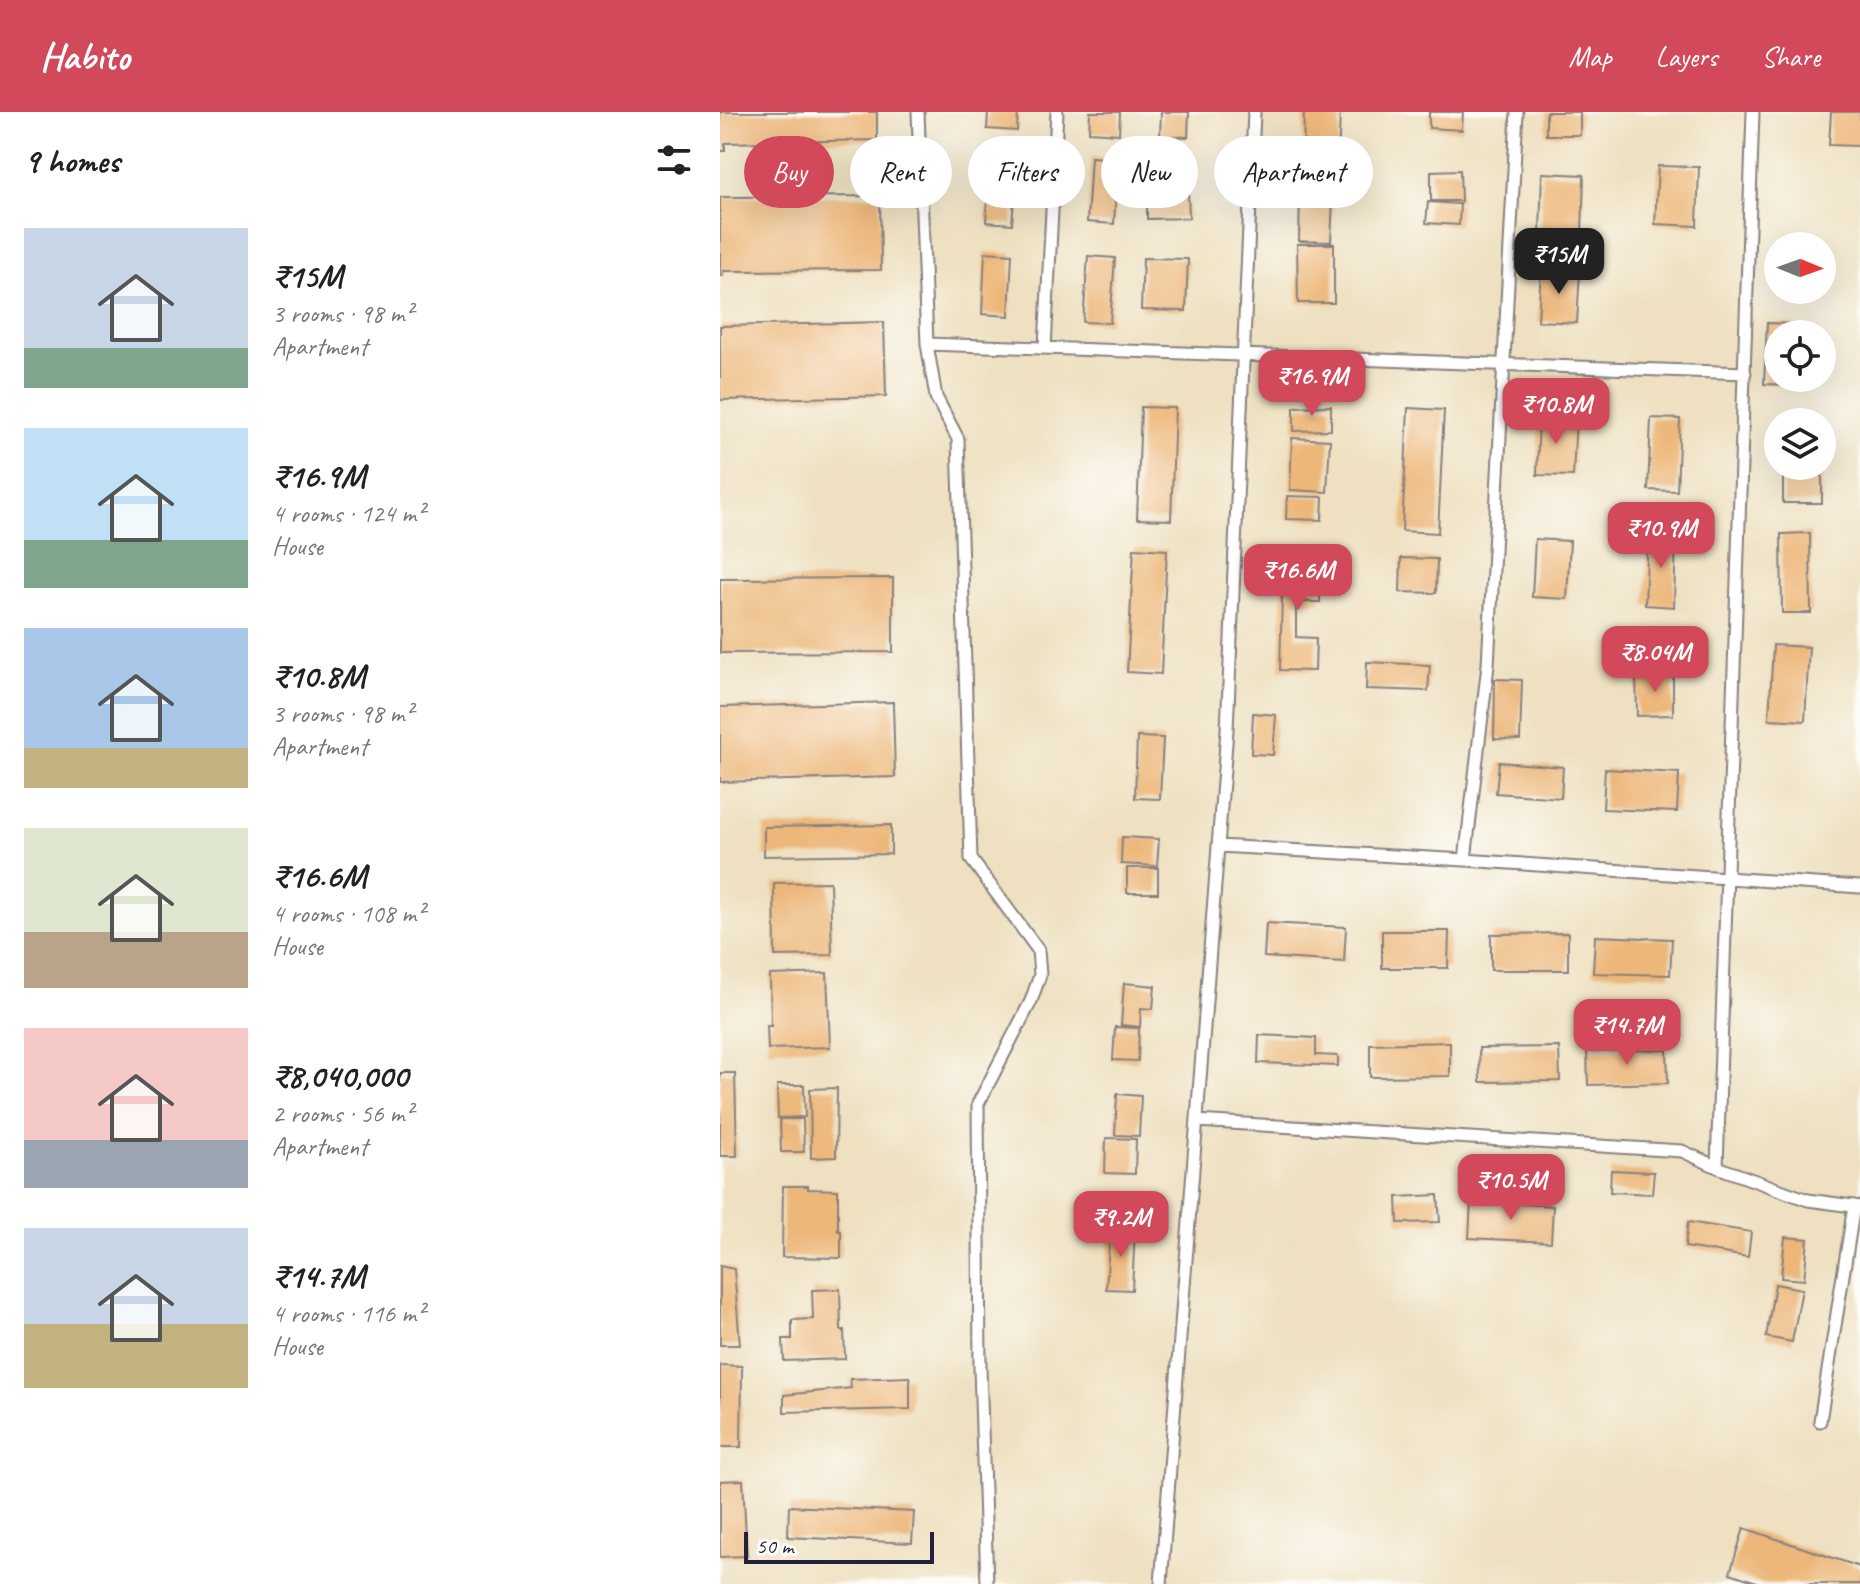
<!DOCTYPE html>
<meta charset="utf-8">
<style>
body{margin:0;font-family:Caveat,sans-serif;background:#f6f6f6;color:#222;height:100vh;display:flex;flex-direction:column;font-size:30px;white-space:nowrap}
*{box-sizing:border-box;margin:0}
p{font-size:26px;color:#767676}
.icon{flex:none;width:44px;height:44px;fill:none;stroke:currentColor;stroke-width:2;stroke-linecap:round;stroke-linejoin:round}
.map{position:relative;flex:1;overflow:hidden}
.details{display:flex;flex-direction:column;background:#fff;width:720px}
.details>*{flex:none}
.guide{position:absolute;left:24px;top:24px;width:760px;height:72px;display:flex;gap:16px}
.needle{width:52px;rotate:91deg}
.buttons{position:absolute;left:1044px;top:120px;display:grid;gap:16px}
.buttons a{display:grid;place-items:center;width:72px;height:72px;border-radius:50%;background:#fff;box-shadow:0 8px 32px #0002;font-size:40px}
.scale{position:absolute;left:24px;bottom:20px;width:190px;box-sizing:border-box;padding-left:8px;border:4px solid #22223b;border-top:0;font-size:22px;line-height:28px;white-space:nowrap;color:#22223b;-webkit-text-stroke:6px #fdfcf7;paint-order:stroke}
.price{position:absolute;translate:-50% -68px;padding:0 18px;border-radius:16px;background:#d1495b;color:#fff;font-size:26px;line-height:52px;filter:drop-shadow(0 2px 4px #0008)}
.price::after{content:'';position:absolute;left:50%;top:48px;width:24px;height:18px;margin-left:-12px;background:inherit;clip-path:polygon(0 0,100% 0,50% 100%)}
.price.active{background:#222;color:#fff}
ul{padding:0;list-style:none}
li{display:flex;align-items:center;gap:24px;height:200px;padding:0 24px}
li span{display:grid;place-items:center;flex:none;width:224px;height:160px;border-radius:0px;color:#555}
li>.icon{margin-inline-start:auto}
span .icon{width:96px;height:96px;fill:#fffc;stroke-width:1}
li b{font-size:34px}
h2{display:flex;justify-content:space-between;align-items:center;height:96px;padding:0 24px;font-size:34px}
.pill{padding:0 28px;border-radius:36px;background:#fff;box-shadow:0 8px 32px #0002;font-size:28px;line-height:72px}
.pill.active{background:#d1495b;color:#fff}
header{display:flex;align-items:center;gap:48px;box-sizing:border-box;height:112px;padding:0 40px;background:#d1495b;color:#fff}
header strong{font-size:38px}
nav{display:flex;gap:44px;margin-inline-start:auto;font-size:28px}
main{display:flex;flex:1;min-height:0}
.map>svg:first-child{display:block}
</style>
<header>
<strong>Habito</strong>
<nav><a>Map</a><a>Layers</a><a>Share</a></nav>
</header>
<main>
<section class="details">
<h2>9 homes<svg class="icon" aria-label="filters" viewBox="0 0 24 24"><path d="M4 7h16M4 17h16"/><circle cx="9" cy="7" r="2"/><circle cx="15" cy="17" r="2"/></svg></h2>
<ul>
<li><span style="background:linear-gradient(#c9d6e8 75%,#7fa58c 0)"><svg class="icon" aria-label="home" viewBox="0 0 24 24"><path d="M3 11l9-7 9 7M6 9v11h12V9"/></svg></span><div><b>₹15M</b><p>3 rooms · 98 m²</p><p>Apartment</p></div></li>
<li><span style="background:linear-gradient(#bfe0f5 70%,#7fa58c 0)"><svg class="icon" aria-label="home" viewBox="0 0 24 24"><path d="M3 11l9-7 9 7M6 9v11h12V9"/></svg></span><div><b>₹16.9M</b><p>4 rooms · 124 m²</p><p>House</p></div></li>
<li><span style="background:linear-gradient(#a9c7e8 75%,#c2b280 0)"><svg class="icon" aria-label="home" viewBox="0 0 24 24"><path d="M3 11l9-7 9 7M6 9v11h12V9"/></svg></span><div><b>₹10.8M</b><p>3 rooms · 98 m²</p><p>Apartment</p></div></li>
<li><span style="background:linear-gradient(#dfe7d0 65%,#b9a48a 0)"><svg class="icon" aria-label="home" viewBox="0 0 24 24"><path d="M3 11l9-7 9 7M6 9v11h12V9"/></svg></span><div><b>₹16.6M</b><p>4 rooms · 108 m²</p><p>House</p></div></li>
<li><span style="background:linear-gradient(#f6c9c9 70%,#9aa5b1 0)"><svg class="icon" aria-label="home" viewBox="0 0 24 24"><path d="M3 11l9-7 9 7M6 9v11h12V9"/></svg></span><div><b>₹8,040,000</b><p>2 rooms · 56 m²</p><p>Apartment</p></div></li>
<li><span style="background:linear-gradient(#c9d6e8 60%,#c2b280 0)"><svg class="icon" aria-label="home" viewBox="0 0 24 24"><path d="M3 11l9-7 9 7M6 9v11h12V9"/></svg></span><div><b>₹14.7M</b><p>4 rooms · 116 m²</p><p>House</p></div></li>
</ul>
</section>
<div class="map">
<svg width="1140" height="1472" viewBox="0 0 1140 1472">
<rect width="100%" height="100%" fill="#fdfcf7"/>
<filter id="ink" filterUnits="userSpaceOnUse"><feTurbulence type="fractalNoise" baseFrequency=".0125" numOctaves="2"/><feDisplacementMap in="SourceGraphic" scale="16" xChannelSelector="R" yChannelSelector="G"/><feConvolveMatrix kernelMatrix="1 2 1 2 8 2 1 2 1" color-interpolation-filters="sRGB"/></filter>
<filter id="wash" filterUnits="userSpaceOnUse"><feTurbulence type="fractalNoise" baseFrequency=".006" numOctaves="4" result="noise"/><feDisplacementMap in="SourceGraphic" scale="32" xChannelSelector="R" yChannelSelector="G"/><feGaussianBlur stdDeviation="1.8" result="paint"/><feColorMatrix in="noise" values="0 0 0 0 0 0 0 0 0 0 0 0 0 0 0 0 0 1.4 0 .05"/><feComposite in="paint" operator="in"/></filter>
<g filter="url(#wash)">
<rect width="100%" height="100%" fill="#eee0c0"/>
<g id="blocks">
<path fill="#edb77a" d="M 0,0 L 157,0 L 157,28 L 5,31 L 5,39 L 0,39 Z
M 268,0 L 298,0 L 297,19 L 267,17 Z
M 370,0 L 400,0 L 399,22 L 369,20 Z
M 441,0 L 469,0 L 468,25 L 440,24 Z
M 584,0 L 620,0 L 618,49 L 583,47 Z
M 709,0 L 743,0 L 742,18 L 709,16 Z
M 826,0 L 860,0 L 860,23 L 826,23 Z
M 1111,0 L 1140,0 L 1140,34 L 1109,33 Z
M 270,45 L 297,47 L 292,112 L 266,110 Z
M 371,45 L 398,47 L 394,112 L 367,110 Z
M 431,52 L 468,52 L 468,79 L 431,79 Z
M 938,54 L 979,55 L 977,114 L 935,112 Z
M 740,58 L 741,89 L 711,89 L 711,59 Z
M 822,61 L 864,63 L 862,121 L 820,119 Z
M 468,81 L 469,106 L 427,107 L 427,82 Z
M 160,84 L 161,158 L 3,159 L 3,164 L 0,164 L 0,85 Z
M 580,84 L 613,85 L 611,130 L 579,129 Z
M 708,90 L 740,92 L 739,113 L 706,111 Z
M 577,132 L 614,132 L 614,191 L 578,191 Z
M 265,140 L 292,142 L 289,204 L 262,202 Z
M 368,144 L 395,146 L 390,211 L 363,210 Z
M 423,146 L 468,147 L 466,199 L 421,198 Z
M 821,156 L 860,158 L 857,211 L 818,209 Z
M 164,210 L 166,284 L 0,288 L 0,214 Z
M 1047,211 L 1073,212 L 1072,222 L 1058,222 L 1058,266 L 1070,266 L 1069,273 L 1044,272 Z
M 611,294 L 611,318 L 574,319 L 574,295 Z
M 421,295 L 455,296 L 451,408 L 417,407 Z
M 688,296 L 724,298 L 718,421 L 682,419 Z
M 819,303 L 856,305 L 853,364 L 817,363 Z
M 931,306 L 960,307 L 957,379 L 928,378 Z
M 572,326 L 610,328 L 607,380 L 570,378 Z
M 1063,354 L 1102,354 L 1102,391 L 1063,391 Z
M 567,384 L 603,385 L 602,408 L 566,407 Z
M 928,421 L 956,422 L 954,495 L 925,493 Z
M 1090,421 L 1091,501 L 1062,501 L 1061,422 Z
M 815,427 L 850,429 L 847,487 L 812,485 Z
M 414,436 L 447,438 L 441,562 L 407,560 Z
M 563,446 L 601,447 L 600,490 L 576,490 L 576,525 L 596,526 L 595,559 L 560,558 Z
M 681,446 L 717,447 L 716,481 L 680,480 Z
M 173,466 L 173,540 L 0,541 L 0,467 Z
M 1053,533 L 1089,535 L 1085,609 L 1049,607 Z
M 647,550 L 710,553 L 708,579 L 646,577 Z
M 953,561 L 953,603 L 917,604 L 916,562 Z
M 775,567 L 802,568 L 800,628 L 774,627 Z
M 173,590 L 175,665 L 0,670 L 0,595 Z
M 533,601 L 556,603 L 553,643 L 531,642 Z
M 417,625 L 443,626 L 440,687 L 415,686 Z
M 779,650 L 843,655 L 841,686 L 776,681 Z
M 885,657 L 959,661 L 957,700 L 883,697 Z
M 171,713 L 171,742 L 44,744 L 44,715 Z
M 402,725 L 439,727 L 437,754 L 401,752 Z
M 407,756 L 438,756 L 438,781 L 407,781 Z
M 110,770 L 112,843 L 55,844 L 54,771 Z
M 546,811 L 626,815 L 624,850 L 544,845 Z
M 662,819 L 729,819 L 728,856 L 662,856 Z
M 848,821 L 848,858 L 771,858 L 771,822 Z
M 875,824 L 952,827 L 950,863 L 873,861 Z
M 107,861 L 110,935 L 48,937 L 47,914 L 51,914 L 50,863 Z
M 404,871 L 435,874 L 433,897 L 421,896 L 420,915 L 401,913 Z
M 395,915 L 419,916 L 418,949 L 393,948 Z
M 539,923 L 596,926 L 596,943 L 618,944 L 618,954 L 538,951 Z
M 730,930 L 730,964 L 650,965 L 650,932 Z
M 839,935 L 840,969 L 760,970 L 759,936 Z
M 947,938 L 948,971 L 868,973 L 867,939 Z
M 0,961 L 15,961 L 17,1044 L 0,1044 Z
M 57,973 L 84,973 L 85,1005 L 58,1006 Z
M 117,976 L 116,1045 L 91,1046 L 90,977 Z
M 397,982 L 421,984 L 419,1024 L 395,1023 Z
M 60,1007 L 83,1007 L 84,1040 L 61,1040 Z
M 386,1026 L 416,1027 L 415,1062 L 385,1061 Z
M 891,1058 L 934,1060 L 932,1082 L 890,1080 Z
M 63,1074 L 88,1074 L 88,1077 L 118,1078 L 118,1119 L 121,1119 L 121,1146 L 62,1145 Z
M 718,1083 L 720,1110 L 678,1111 L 677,1085 Z
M 751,1089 L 833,1094 L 831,1130 L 749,1126 Z
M 968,1110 L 1031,1120 L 1028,1145 L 965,1135 Z
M 390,1116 L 415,1117 L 412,1178 L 386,1177 Z
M 1065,1125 L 1088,1127 L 1084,1168 L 1061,1166 Z
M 0,1154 L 14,1157 L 20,1233 L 0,1233 Z
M 1055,1172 L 1082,1177 L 1072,1230 L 1046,1225 Z
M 120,1177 L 121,1218 L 124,1218 L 125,1247 L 64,1249 L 63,1227 L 72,1227 L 72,1208 L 93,1207 L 92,1178 Z
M 0,1253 L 22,1254 L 21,1335 L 0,1335 Z
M 190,1265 L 190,1297 L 64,1300 L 64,1283 L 131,1276 L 130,1267 Z
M 23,1368 L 27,1444 L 0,1445 L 0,1369 Z
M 69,1394 L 194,1400 L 192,1431 L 68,1425 Z
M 1024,1416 L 1140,1455 L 1140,1472 L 1043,1472 L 1010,1461 Z"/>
</g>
</g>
<g filter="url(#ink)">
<use href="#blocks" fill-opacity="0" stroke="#88817e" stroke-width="2"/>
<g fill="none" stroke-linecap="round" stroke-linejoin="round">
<defs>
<path id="lane" d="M 198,0 L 207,232 L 216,285 L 238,327 L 251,747 L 318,838 L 320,863 L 311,889 L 258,992 L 260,1255 L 267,1472
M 207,232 L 1025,261
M 325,236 L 337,0
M 498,734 L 745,748 L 1140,775
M 745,748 L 768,553 L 797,0
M 477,1009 L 962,1039 L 997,1055 L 1088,1088 L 1140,1095
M 997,1055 L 1033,0
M 1100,1309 L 1134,1094
M 441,1472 L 507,618 L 534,0"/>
</defs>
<use href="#lane" stroke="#88817e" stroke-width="15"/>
<use href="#lane" stroke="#fff" stroke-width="11"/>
</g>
</g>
</svg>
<div class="buttons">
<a><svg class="needle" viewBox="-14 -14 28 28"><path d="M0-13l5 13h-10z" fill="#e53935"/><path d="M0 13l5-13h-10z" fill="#767676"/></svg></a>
<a><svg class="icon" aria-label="locate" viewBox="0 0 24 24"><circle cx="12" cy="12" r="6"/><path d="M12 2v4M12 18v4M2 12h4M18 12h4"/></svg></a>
<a><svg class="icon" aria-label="layers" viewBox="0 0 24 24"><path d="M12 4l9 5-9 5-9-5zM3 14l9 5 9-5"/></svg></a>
</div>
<div class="scale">50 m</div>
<b class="price active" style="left:839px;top:184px">₹15M</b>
<b class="price" style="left:592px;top:306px">₹16.9M</b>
<b class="price" style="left:836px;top:334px">₹10.8M</b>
<b class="price" style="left:941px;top:458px">₹10.9M</b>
<b class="price" style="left:578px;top:500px">₹16.6M</b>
<b class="price" style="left:935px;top:582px">₹8.04M</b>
<b class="price" style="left:907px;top:955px">₹14.7M</b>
<b class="price" style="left:791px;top:1110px">₹10.5M</b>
<b class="price" style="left:401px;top:1147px">₹9.2M</b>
<div class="guide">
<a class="pill active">Buy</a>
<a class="pill">Rent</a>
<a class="pill">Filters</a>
<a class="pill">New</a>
<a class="pill">Apartment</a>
</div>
</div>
</main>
